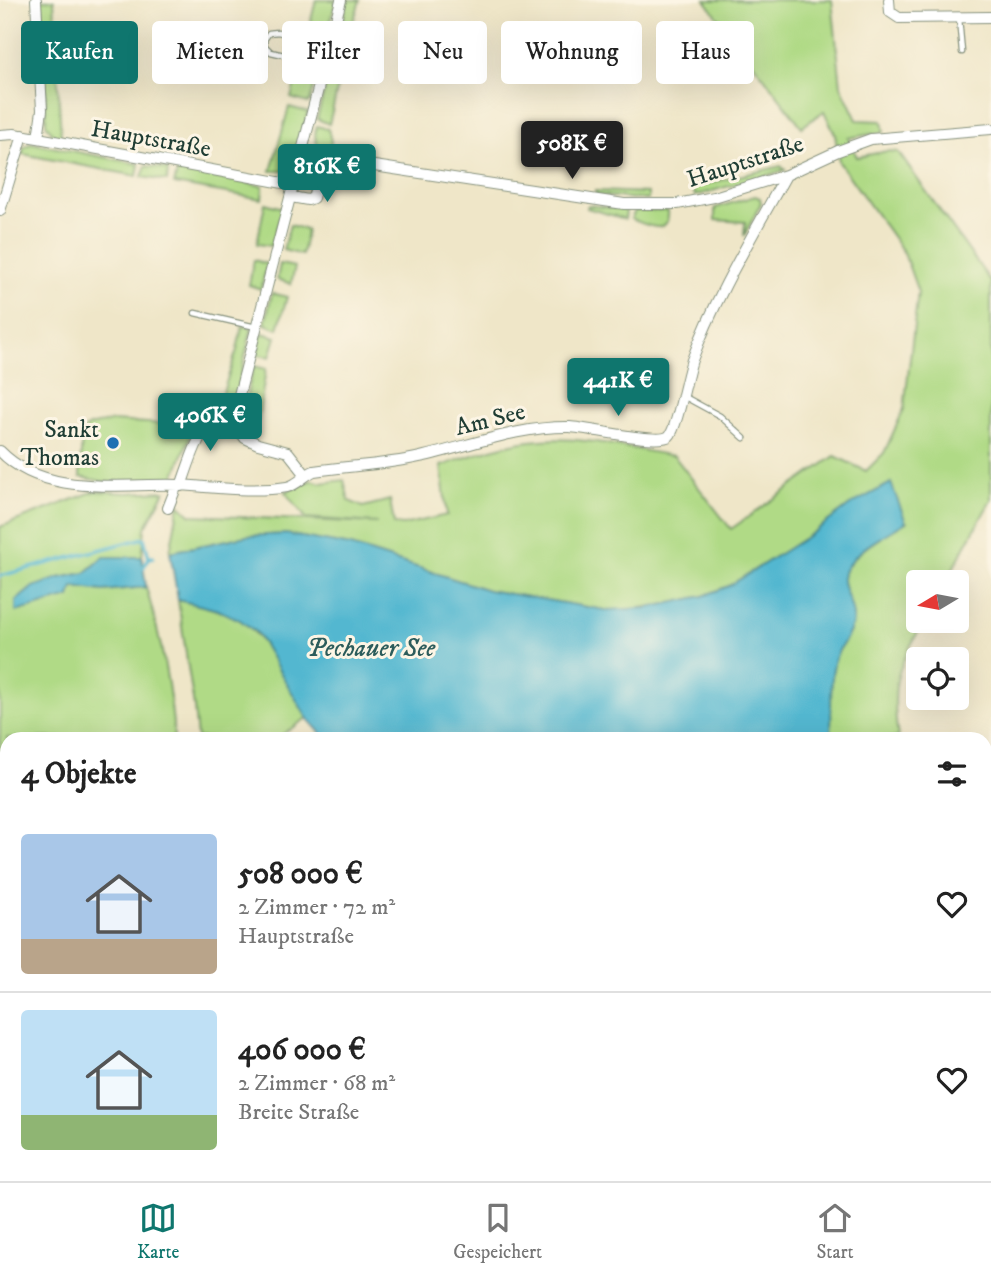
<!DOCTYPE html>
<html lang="de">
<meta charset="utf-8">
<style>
body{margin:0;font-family:"IM FELL DW Pica",serif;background:#f2f2f2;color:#222;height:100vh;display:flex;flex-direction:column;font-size:26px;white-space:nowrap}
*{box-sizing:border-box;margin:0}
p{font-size:23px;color:#767676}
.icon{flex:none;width:38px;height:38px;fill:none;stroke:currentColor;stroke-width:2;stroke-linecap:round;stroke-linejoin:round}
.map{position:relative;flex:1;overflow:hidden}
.sheet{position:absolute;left:0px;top:732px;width:992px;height:450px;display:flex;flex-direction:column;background:#fff;border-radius:21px 21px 0 0;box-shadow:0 7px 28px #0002}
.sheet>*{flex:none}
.banner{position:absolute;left:21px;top:21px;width:950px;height:63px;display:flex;gap:14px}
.needle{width:46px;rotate:260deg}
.fabs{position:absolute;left:906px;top:570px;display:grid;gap:14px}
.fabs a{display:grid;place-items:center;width:63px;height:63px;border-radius:7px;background:#fff;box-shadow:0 7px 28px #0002;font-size:35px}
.price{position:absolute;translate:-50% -60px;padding:0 16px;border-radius:7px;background:#0f766e;color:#fff;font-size:23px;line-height:46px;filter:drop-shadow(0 2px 4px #0008)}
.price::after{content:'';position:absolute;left:50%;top:42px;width:21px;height:16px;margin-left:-10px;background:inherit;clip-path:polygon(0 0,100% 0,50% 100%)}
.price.active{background:#222;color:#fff}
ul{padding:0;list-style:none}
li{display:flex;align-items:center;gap:21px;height:175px;padding:0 21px}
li+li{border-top:2px solid #e0e0e0}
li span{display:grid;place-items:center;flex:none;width:196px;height:140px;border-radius:7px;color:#555}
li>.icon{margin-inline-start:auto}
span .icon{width:84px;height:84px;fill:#fffc;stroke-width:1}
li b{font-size:30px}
h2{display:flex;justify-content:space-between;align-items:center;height:84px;padding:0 21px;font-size:30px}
.pill{padding:0 24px;border-radius:7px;background:#fff;box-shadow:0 7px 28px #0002;font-size:24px;line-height:63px}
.pill.active{background:#0f766e;color:#fff}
.tab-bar{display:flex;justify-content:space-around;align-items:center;height:98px;border-top:2px solid #e0e0e0;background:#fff;font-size:19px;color:#767676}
.tab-bar a{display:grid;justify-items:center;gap:4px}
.tab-bar .active{color:#0f766e}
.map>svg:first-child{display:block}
</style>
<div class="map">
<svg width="991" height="1181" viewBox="0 0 991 1181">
<rect width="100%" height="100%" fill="#fcf5e5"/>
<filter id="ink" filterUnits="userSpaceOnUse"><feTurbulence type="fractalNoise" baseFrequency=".0143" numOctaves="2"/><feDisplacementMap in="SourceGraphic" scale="14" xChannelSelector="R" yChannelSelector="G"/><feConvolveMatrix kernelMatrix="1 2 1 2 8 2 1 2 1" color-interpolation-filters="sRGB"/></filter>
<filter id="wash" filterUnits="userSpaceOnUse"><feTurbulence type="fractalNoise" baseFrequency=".00686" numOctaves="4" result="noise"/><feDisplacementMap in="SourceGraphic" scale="28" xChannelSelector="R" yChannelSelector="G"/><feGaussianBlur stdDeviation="1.57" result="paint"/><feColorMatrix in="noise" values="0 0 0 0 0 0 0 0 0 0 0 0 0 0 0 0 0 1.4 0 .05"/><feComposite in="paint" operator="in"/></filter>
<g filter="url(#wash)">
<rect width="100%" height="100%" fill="#efe6c8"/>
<path fill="#b0da86" stroke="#688c5d" stroke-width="2" d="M 41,0 L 54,0 L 56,41 L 44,37 Z
M 316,0 L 336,0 L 326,40 L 323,41 L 307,36 Z
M 348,0 L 360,0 L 353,23 L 343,20 Z
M 705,0 L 832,0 L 841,86 L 857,120 L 882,121 L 884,132 L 848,138 L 857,157 L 887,151 L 898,152 L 991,282 L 991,500 L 945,583 L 919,583 L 919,621 L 924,621 C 897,670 890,682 898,738 L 831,738 C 832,715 829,685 834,663 C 837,647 852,636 853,619 C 854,602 836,584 846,568 C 859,548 886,535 906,522 L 850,505 L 811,534 L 729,586 L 703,596 L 674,603 L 625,610 L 605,610 L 488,590 L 351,546 L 286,534 L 246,536 L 170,552 L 179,504 L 191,515 L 377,523 L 306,518 L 285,492 L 312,480 L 321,483 L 344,480 L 349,501 L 363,507 L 390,500 L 394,524 L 403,525 L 447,515 L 441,466 C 473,455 507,442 540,440 C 585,436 631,449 674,456 L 731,529 L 835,456 L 866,471 L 884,453 L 904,409 L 918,292 L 904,253 L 839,162 L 835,134 L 824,111 L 802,127 Z
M 305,43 L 323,49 L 321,58 L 319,60 L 302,56 Z
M 49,47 L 56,47 L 61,138 L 56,139 L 46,124 L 45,51 Z
M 300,64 L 317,68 L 318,71 L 310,102 L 308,103 L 291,98 Z
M 340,64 L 343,65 L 329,124 L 317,119 L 325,88 L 333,72 L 338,73 Z
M 289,107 L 308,112 L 295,161 L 291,161 L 283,171 L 271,171 Z
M 317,126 L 328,129 L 331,141 L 330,152 L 324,152 C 316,146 313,136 317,126 Z
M 32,143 L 139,164 L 137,176 L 22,154 L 24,147 Z
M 146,166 L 168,169 L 167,181 L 142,177 Z
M 781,166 L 785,170 L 695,196 L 693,187 Z
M 180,171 L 263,186 L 262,199 L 174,184 L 177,172 Z
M 595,191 L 648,193 L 648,200 L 596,195 Z
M 755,196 L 760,198 L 761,203 L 744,236 L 745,222 L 715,220 L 715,208 Z
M 265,203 L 283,208 L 271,246 L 257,244 Z
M 588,205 L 626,210 L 625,219 L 587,208 Z
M 635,211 L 668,211 C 670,238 645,224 631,219 Z
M 290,225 L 307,230 L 302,255 L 283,250 Z
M 254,260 L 267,264 L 261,289 L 249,285 Z
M 280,264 L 295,267 L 291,284 L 277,279 Z
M 272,293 L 287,297 L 278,329 L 265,324 Z
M 242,326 L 252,328 L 236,393 L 231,399 L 225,401 L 221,398 L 237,350 Z
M 262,333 L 276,337 L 270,357 L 257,355 Z
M 254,366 L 266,369 L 258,421 L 244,420 L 242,415 Z
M 112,421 L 165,424 L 192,431 L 174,477 L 111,483 L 80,477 L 82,432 L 89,426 Z
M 95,491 L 127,493 L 165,491 L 145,528 L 142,557 L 104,557 L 85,573 L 59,578 L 44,603 L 70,597 L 73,586 L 103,591 L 146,587 C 160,636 171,687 174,738 L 7,738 L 7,854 L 0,854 L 0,527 Z
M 178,600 C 199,605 221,609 240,620 C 266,636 291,691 307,718 L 277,738 L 197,738 L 194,707 Z
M 7,965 L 7,1174 L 34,1174 L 34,1181 L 0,1181 L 0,978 Z"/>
<path fill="#52b7d0" stroke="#387a82" stroke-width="2" d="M 891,483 L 906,522 C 886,535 859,547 846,568 C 836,584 854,601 853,619 C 852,636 837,647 834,663 C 829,685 832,715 831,738 L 325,738 L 307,718 L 257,633 L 240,620 L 218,610 L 178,600 L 170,552 L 246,536 L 286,534 L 351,546 L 488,590 L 605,610 L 647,608 L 703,596 L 729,586 L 811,534 L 850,505 Z
M 104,557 L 142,557 L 146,587 L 103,591 L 73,587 L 70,597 L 16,612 L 16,601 L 33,587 L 59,578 L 85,573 Z"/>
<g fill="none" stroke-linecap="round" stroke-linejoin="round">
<path stroke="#52b7d0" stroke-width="3.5" d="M 143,568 L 149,558
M 0,576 L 144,538 L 149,558 L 153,557"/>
</g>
</g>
<g filter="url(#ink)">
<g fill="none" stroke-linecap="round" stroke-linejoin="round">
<defs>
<path id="lane" d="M 959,18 L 962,52
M 323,64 L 271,52 L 265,46 L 264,40 L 269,33 L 278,32 L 328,46
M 195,313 L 256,327
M 685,397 L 720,416 L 744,438"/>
<path id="street" d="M 36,0 L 42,110 L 38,138
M 889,0 L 890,12 L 899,18 L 991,17
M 0,135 L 14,134 L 38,138 L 294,185
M 302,155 L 624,204 L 677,204 L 714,197 L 786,175 L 838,151 L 871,139 L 991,129
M 291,197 L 308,200 L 313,198 L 323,159
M 0,211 L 23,135
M 223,409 L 245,438 L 258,444 L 288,452 L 306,475
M 0,451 C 45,498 121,483 179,485 C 214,487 252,493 287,487 C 298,485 304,475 314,471 C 349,466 385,465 420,457 C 470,446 518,426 570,427 C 589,428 659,445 669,436 C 677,429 687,374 692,360 C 716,295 753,235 786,175
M 181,486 C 189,464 196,438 211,421 C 220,411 234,406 239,395 L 341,0
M 168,508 L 177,485"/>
</defs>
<use href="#lane" stroke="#87927e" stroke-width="7"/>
<use href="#street" stroke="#87927e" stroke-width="12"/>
<use href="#lane" stroke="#fff" stroke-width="4.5"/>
<use href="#street" stroke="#fff" stroke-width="10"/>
</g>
</g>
<circle fill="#1f6fb2" stroke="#fcf5e5" stroke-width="2.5" cx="113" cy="443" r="7"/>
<g text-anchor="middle" stroke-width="6" stroke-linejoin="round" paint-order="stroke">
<g font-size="24" fill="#1f3d34" stroke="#fcf5e5">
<text transform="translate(151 138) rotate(10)" y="8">Hauptstraße</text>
<text transform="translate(745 161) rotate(-18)" y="8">Hauptstraße</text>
<text transform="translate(490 419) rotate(-14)" y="8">Am See</text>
</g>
<g font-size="24" fill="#1f3d34" stroke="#fcf5e5" text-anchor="end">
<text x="99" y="437">Sankt<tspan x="99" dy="28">Thomas</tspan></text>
</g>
<g font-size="26" font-style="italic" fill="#2c5c5b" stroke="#fcf5e5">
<text x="371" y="656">Pechauer See</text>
</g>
</g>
</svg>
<div class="fabs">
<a><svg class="needle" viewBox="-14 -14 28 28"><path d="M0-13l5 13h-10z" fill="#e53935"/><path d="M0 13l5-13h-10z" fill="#767676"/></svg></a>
<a><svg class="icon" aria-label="locate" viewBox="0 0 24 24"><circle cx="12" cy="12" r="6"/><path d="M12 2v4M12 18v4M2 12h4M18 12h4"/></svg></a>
</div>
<b class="price active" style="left:572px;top:181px">508K €</b>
<b class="price" style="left:327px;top:204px">816K €</b>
<b class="price" style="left:618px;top:418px">441K €</b>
<b class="price" style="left:210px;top:453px">406K €</b>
<div class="banner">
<a class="pill active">Kaufen</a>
<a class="pill">Mieten</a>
<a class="pill">Filter</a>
<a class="pill">Neu</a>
<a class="pill">Wohnung</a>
<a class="pill">Haus</a>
</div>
<section class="sheet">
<h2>4 Objekte<svg class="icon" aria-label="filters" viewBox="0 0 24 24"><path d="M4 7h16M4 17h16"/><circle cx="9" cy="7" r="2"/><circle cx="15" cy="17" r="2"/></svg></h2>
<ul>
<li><span style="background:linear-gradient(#a9c7e8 75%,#b9a48a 0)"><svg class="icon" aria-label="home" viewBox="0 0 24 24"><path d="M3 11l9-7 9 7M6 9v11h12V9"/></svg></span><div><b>508 000 €</b><p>2 Zimmer · 72 m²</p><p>Hauptstraße</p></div><svg class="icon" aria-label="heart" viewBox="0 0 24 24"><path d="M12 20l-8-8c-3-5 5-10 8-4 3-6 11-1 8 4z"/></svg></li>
<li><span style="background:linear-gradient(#bfe0f5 75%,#8fb573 0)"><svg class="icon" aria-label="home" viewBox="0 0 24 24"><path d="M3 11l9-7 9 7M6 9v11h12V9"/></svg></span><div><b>406 000 €</b><p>2 Zimmer · 68 m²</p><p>Breite Straße</p></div><svg class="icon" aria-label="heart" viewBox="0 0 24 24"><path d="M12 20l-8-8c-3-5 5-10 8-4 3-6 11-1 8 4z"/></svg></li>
</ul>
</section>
</div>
<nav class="tab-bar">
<a class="active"><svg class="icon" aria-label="map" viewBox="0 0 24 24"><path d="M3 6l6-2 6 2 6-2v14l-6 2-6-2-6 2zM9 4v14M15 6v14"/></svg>Karte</a>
<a><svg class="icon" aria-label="saved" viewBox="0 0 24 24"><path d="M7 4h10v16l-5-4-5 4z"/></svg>Gespeichert</a>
<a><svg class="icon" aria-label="home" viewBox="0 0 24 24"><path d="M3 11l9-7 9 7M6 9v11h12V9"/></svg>Start</a>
</nav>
